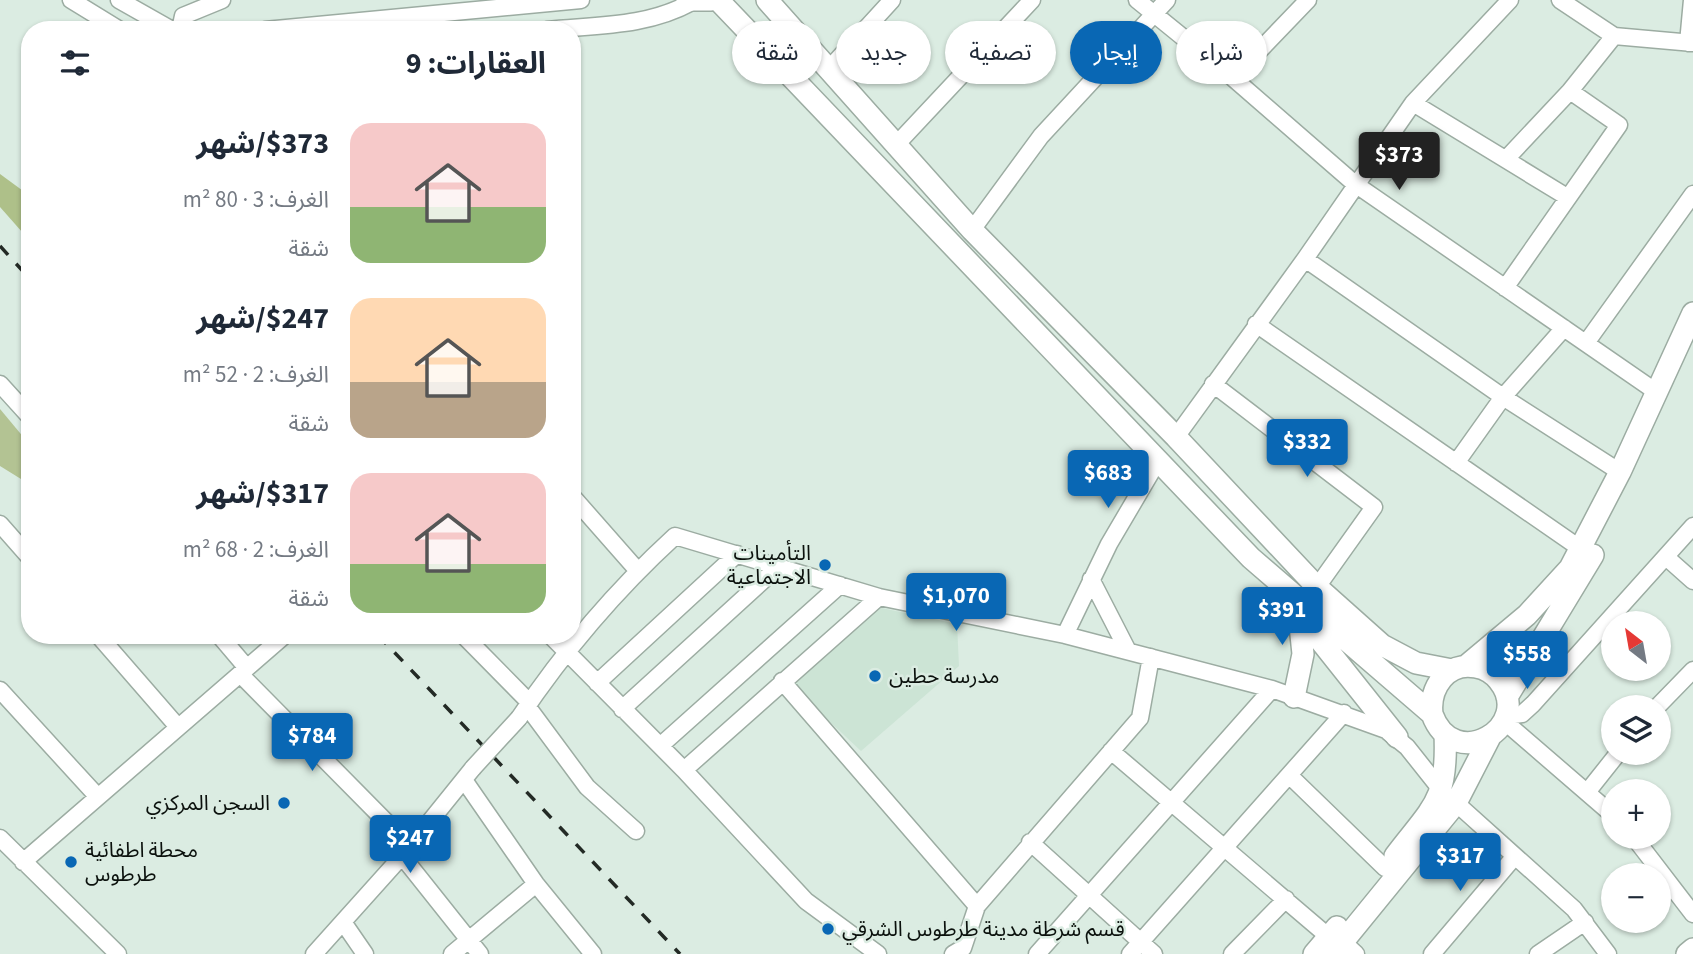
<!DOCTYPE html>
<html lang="ar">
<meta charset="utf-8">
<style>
body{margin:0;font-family:"Source Sans 3","Noto Sans Arabic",sans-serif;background:#f2f2f3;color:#1f2937;direction:rtl;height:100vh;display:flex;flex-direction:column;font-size:26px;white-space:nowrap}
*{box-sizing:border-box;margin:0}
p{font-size:23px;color:#747a83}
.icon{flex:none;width:38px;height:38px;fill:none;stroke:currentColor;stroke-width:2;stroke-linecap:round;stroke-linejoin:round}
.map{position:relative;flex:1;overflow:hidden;direction:ltr}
.details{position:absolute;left:21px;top:21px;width:560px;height:623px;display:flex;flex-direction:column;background:#fff;border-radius:28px;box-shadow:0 2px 5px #0004;direction:rtl}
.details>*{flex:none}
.top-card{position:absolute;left:602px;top:21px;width:665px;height:63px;direction:rtl;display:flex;gap:14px}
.needle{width:46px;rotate:329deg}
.buttons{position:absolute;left:1601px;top:611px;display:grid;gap:14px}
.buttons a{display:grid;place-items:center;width:70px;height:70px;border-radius:50%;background:#fff;box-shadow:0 2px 5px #0004;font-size:35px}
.price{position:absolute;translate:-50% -60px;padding:0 16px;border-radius:7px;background:#0967b4;color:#fff;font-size:23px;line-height:46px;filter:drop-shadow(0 2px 4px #0008)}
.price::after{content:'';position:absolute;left:50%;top:42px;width:21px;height:16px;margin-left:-10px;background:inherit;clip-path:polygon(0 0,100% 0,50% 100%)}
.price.active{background:#222;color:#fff}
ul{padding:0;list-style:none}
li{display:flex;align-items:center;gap:21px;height:175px;padding:0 35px}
li span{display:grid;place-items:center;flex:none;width:196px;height:140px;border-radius:21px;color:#555}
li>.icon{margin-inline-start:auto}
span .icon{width:84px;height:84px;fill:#fffc;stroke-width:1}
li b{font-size:30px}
h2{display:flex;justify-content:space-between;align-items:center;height:84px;padding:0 35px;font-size:30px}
.pill{padding:0 24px;border-radius:32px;background:#fff;box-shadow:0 2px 5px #0004;font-size:24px;line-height:63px}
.pill.active{background:#0967b4;color:#fff}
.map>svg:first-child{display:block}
</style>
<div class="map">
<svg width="1693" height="954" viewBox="0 0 1693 954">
<rect width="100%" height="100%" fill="#dbece2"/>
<path fill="#cce4d5" d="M 877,607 L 957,624 L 959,666 L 861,751 L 792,686 Z"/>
<path fill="#b3c393" d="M 0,409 L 30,445 L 30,472 L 21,479 L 0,466 Z"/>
<path fill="#aec089" d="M 0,174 L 30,196 L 30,241 L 0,207 Z"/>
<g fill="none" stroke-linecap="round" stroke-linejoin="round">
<defs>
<path id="minor" d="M 71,0 L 120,30
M 119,0 L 172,30
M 1137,0 L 1233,78 L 1355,184 L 1655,391
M 180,30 L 183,16 L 222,0
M 265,30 L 581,0
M 547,30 C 597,25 647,27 692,2
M 1614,36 L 1693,43
M 1688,43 L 1692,0
M 829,69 L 892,0
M 1233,78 L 1308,0
M 1413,103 L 1567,197
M 896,145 L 1032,0
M 1507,158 L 1570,91 L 1614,36 L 1560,0
M 972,230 L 1041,136 L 1167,0
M 1305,259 L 1503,397 L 1620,472
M 1505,288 L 1619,125 L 1570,91
M 1256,324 L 1581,549
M 1586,343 L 1693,194
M 0,384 L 30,417
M 1213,384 L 1374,507 L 1317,587
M 1176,437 L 1305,259 L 1413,103 L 1510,0
M 1456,463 L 1503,397 L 1564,328
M 572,496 L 638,571
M 0,524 L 30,558
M 1666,557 L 1693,581
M 1091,579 L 1128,651
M 98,635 L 178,727
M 219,635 L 247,668
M 463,635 L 529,702
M 550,635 L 684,770 L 806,901 L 878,954
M 1065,635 L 1109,544 L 1159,459
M 240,674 L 410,846
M 782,681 L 977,906
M 597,683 L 737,554
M 0,690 L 98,797
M 527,706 L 587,787 L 636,831
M 1657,707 L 1693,670
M 622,709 L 779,566
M 1506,716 L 1522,714 L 1533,704 L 1693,526
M 519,718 C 564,651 616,590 675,536 L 879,597 L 1065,635 L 1272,689 L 1386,730 L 1407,747 L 1442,791
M 1504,721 L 1614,816
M 660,746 L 840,585
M 1111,751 L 1329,937
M 684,770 L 879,597
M 1290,776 L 1385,868
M 464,780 L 536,884 L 593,954
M 1588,791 L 1619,752
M 1456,803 L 1574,909 L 1608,954
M 1633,836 L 1693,914
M 0,838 L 118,954
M 1030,842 L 1154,954
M 402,856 L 480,954
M 23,862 L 285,635
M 343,922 L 365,954
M 1343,942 L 1356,954
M 314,954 L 402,856 L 473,768
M 452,954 L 536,884
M 953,954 L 963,948 L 977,906 L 1140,718 L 1151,657
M 1037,954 L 1272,689
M 1130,954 L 1344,713
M 1232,954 L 1286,899
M 1432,954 L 1515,856
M 1538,954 L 1585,922"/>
<path id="major" d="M 687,0 L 711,0
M 718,0 L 1251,558 L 1432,714 C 1454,775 1535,726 1499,681 C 1494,674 1485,668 1476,667 C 1447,661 1429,688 1432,714
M 767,0 L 972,230 L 1176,437 L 1317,587 L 1382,645 L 1416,663 L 1452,670
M 1300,615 L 1397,737
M 1466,666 L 1527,615 L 1570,568 L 1620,472 L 1693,313
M 1294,697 L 1303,654 L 1299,616
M 1507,697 L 1593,555
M 1395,856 C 1433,806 1448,801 1445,734
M 1314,954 L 1337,927
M 1333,954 L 1456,803 L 1490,737
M 1687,954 L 1693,949"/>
</defs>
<use href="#minor" stroke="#9caca2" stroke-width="19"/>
<use href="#major" stroke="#9caca2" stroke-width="24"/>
<use href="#minor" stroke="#fff" stroke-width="16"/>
<use href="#major" stroke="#fff" stroke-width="21"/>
<path stroke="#232a25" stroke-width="3.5" stroke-dasharray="12 12" stroke-linecap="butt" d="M 0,246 L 30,279
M 378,635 L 680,954"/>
<defs>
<path id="minor-bridge" d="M 473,768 L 519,718"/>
</defs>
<use href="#minor-bridge" stroke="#9caca2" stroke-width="19" stroke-linecap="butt"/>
<use href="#minor-bridge" stroke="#fff" stroke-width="16"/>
</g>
<g fill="#0967b4" stroke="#dbece2" stroke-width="2.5">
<circle cx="825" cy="565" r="7"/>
<circle cx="875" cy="676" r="7"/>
<circle cx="284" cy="803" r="7"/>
<circle cx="71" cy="862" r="7"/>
<circle cx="828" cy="929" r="7"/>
</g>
<g text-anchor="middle" stroke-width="5" stroke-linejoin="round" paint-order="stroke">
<g font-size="21" fill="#0b110d" stroke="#dbece2" text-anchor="start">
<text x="811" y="560" text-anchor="end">التأمينات<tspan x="811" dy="24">الاجتماعية</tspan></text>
<text x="889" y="683">مدرسة حطين</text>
<text x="270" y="810" text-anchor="end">السجن المركزي</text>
<text x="85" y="857">محطة اطفائية<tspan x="85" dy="24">طرطوس</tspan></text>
<text x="842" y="936">قسم شرطة مدينة طرطوس الشرقي</text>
</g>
</g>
</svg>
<div class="buttons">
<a><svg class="needle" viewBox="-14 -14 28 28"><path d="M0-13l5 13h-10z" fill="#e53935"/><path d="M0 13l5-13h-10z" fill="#747a83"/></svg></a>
<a><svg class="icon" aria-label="layers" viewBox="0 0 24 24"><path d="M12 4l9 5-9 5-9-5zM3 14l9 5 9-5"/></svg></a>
<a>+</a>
<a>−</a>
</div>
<b class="price active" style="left:1399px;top:192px">$373</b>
<b class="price" style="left:1307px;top:479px">$332</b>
<b class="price" style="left:1108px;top:510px">$683</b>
<b class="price" style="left:956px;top:633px">$1,070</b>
<b class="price" style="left:1282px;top:647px">$391</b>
<b class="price" style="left:1527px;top:691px">$558</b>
<b class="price" style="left:312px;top:773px">$784</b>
<b class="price" style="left:410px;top:875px">$247</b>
<b class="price" style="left:1460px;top:893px">$317</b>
<div class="top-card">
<a class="pill">شراء</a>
<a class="pill active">إيجار</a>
<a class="pill">تصفية</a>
<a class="pill">جديد</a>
<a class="pill">شقة</a>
</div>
<section class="details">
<h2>العقارات: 9<svg class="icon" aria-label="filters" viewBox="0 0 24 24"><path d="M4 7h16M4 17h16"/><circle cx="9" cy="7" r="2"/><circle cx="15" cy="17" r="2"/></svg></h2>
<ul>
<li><span style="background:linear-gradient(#f6c9c9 60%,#8fb573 0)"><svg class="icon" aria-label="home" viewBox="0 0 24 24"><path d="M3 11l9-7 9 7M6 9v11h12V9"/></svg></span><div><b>$373/شهر</b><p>الغرف: 3 · 80 m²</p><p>شقة</p></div></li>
<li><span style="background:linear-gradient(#ffd9b3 60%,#b9a48a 0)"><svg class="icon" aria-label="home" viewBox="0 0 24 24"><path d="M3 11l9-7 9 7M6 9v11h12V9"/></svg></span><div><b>$247/شهر</b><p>الغرف: 2 · 52 m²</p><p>شقة</p></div></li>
<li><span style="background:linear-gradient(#f6c9c9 65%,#8fb573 0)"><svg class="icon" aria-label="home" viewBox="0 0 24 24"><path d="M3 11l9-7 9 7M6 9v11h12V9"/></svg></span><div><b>$317/شهر</b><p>الغرف: 2 · 68 m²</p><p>شقة</p></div></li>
</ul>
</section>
</div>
